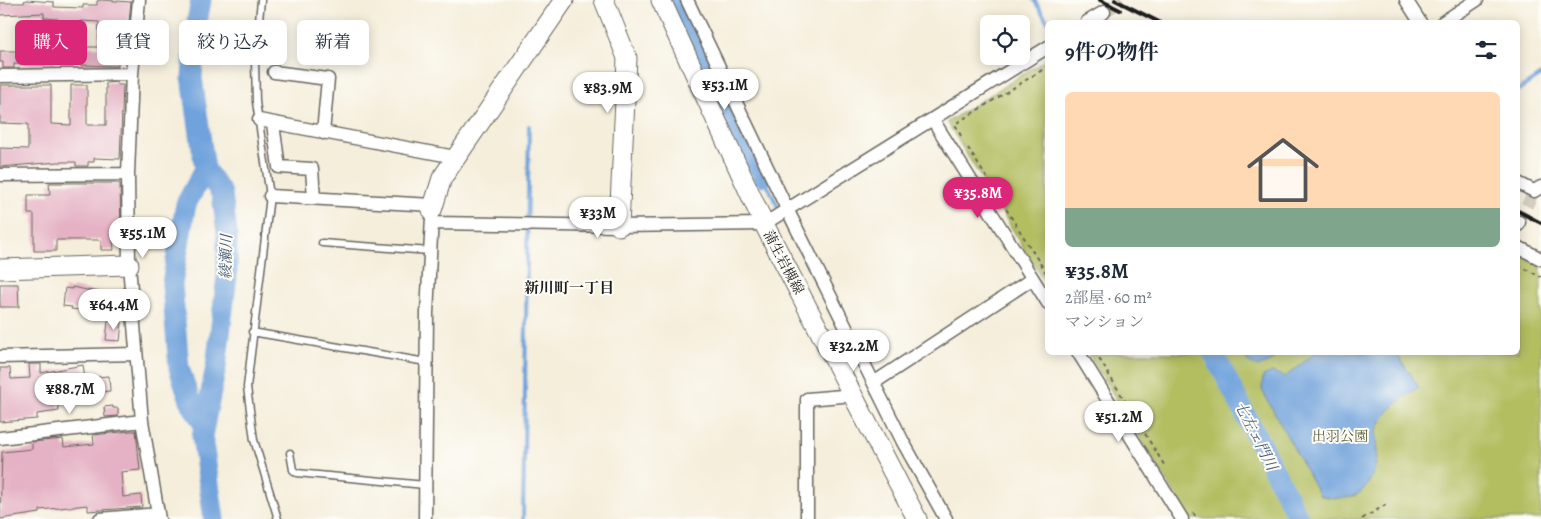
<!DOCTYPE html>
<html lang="ja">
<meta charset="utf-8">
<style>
body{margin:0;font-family:Alegreya,"Noto Serif JP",serif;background:#f6f6f7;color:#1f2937;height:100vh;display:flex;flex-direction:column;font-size:19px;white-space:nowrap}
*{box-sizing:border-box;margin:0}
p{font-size:16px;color:#747a83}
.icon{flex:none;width:28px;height:28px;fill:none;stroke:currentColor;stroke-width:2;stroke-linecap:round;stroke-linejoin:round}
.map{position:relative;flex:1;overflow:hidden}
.side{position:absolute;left:1045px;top:20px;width:475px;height:335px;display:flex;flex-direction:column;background:#fff;border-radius:8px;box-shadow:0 2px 12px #0003}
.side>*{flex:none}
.hud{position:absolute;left:15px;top:20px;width:475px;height:45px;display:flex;gap:10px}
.tools{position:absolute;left:980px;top:15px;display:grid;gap:10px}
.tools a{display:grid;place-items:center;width:50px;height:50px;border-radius:8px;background:#fff;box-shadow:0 2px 12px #0003;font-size:25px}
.price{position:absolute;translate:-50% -42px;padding:0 11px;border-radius:18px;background:#fff;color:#222;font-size:16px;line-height:32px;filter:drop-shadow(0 1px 2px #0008)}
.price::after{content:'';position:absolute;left:50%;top:30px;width:15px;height:11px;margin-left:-8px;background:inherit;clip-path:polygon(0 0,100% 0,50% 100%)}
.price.selected{background:#db2777;color:#fff}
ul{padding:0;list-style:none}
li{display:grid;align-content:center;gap:10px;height:265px;padding:0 20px}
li+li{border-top:1px solid #e0e1e3}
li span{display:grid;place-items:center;height:155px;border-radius:8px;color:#555}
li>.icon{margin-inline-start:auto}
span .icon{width:90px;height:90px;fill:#fffc;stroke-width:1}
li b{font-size:21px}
h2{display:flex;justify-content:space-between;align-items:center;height:60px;padding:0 20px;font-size:21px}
.tag{padding:0 18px;border-radius:8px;background:#fff;box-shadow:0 2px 12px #0003;font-size:18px;line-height:45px}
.tag.selected{background:#db2777;color:#fff}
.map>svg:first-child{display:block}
</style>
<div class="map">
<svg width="1541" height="519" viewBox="0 0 1541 519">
<rect width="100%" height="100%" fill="#fdfcf7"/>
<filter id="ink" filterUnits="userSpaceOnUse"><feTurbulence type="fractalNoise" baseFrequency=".02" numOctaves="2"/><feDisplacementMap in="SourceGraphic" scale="10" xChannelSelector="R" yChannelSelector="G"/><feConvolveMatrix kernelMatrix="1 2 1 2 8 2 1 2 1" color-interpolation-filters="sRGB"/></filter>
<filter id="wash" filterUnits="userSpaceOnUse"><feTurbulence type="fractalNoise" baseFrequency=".0096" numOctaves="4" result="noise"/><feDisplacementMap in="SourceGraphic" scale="20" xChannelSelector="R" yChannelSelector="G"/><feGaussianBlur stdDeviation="1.12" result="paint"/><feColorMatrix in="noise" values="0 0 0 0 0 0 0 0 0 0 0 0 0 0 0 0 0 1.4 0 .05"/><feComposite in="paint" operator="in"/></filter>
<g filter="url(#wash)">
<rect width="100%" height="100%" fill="#f5eedb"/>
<path fill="#b2be60" stroke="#676d3e" d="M 1047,59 L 1047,286 L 947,122 Z
M 1518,254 L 1541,266 L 1541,519 L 1190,519 L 1088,353 L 1518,352 Z"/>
<path fill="#6fa2db" stroke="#465f7c" d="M 1243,353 L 1273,353 L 1274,360 L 1258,367 L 1248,362 Z
M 1315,353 L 1396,353 L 1419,387 C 1403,398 1383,411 1377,431 C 1375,438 1377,446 1377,454 C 1376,473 1366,498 1343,498 C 1336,499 1328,497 1320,496 L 1262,390 L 1263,376 L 1272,372 L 1285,377 Z"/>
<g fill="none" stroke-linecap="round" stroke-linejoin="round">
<path stroke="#6fa2db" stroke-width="4" d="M 1034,0 L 1048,22
M 1518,90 L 1541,75
M 763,176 L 780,211
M 785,220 L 817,282
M 523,519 L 529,126"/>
<path stroke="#6fa2db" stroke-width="21" d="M 201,0 L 195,33 L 192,78 L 205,169 L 222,194 L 227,233 L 227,276 L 216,367 L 202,436 L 214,519
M 676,0 L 742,139 L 763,176
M 1213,352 L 1299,519
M 204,425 L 191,403 L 179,368 L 172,284 L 186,204 L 205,169"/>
</g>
<g id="blocks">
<path fill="#e5b1c4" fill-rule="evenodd" d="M 25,0 L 54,2 L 54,7 L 83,8 L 83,5 L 97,5 L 97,1 L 101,0 L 131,2 L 127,41 L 118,41 L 118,66 L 80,65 L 80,52 L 80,55 L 56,55 L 58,19 L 44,18 L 44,13 L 0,15 L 0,3 L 24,3 ZM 80,21 L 99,22 L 98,47 L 80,47 Z
M 0,51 L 54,51 L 55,65 L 14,64 L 14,68 L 3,68 L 3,62 L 0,62 Z
M 117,82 L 117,85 L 123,85 L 120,159 L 94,158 L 94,162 L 88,162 L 88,166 L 76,166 L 76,162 L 58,162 L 0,167 L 0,148 L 28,149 L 28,124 L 0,123 L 0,85 L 51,85 L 51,124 L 71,125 L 71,85 L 87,85 L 87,125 L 106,125 L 106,83 Z
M 49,183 L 120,183 L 121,240 L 113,240 L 114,250 L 101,250 L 101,240 L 56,240 L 56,251 L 34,251 L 34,214 L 28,214 L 28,195 L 50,195 Z
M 0,284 L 18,284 L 19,307 L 0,307 Z
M 72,287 L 102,293 L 99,312 L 71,309 L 72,307 L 63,306 L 65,288 L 72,289 Z
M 108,321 L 122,322 L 120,341 L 106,340 Z
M 29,364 L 41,364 L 41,373 L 83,365 L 86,386 L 79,387 L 80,391 L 57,393 L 59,411 L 37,414 L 37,419 L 0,422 L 0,368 L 10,368 L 11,379 L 30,378 Z
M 109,376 L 110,391 L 98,392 L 96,377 Z
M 113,406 L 113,408 L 118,408 L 118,416 L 105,417 L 104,407 Z
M 130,431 L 136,431 L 140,470 L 121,472 L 123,497 L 141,495 L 142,507 L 88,511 L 88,505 L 40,510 L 40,513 L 0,519 L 2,452 L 32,449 L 32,442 L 63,439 L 64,447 L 94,444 L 93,435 Z"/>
</g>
</g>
<g filter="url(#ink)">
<use href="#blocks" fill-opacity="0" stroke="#68665f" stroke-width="1"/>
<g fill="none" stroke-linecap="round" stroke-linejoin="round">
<path stroke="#d4cebe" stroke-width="12" stroke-dasharray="12 6" stroke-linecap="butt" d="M 1104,12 L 1123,0
M 1519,222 L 1534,191"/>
<defs>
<path id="lane" d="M 261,0 L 255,61 L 256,102 L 270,196 L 247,387 L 254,440 L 278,519
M 322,243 L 430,251
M 252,332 L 426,362
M 290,453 L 293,470 L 297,473 L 425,485"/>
<path id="street" d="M 139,0 L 132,74 L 128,174 L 129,265 L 142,421 L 159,519
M 687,0 L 788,211 L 903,442 L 946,519
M 1406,0 L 1420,22
M 1087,22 L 1104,12
M 1443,22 L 1477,0
M 274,72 L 328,79 L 323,133
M 0,76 L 132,74
M 259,120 L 455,157
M 933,120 L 1048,303
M 273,124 L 279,167 L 312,169 L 314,198
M 0,175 L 128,174
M 1518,183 L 1534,191 L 1541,187
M 270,196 L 433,205
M 432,223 L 619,226 L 764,224 L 1048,47
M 1518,225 L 1519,222
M 1518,247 L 1541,259
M 1078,352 L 1182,519
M 0,357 L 136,354
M 875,382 L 1032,279
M 0,438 L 142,421
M 100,519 L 158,514
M 425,519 L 427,313 L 432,217
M 807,519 L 807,399 L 854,395"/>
<path id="secondary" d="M 604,0 L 627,58 L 619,226
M 661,0 L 764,224 L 917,519
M 432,210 L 442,178 L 564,0
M 0,269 L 129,265"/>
</defs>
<use href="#lane" stroke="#68665f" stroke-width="9"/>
<use href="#street" stroke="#68665f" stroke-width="15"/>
<use href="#secondary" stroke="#68665f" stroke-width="21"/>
<path stroke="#68665f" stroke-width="2" stroke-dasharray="4 4" stroke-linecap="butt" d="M 961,136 L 955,124 L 1047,67
M 968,148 L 1048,276
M 1518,265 L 1541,277
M 1095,352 L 1166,468
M 1193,513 L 1197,519
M 1362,519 L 1387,504"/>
<use href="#lane" stroke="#fff" stroke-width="6"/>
<use href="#street" stroke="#fff" stroke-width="12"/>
<use href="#secondary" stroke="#fff" stroke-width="19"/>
<path stroke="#1c1c1c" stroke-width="4" d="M 1100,0 L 1120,10
M 1115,0 L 1159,22
M 1518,211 L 1541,223"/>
</g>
</g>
<g text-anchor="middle" stroke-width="4" stroke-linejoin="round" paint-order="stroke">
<g font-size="14" fill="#1c1c1c" stroke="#fdfcf7">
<text transform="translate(784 262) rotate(62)" y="5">蒲生岩槻線</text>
</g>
<g font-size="14" fill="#585d37" stroke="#fdfcf7">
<text x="1340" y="441">出羽公園</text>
</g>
<g font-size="15" font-style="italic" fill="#415872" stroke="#fdfcf7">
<text transform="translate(226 257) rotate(-89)" y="5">綾瀬川</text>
<text transform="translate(1256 436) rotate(63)" y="5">七左ェ門川</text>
</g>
<g font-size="15" font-weight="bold" fill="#1c1c1c" stroke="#fdfcf7">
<text x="569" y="293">新川町一丁目</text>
</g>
</g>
</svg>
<div class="tools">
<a><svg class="icon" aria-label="locate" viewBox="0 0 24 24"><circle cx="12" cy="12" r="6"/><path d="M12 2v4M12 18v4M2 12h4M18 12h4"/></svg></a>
</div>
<b class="price" style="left:725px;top:111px">¥53.1M</b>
<b class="price" style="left:608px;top:114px">¥83.9M</b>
<b class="price selected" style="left:978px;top:219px">¥35.8M</b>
<b class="price" style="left:598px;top:239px">¥33M</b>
<b class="price" style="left:143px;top:259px">¥55.1M</b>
<b class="price" style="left:114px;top:331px">¥64.4M</b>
<b class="price" style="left:854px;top:372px">¥32.2M</b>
<b class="price" style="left:70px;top:415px">¥88.7M</b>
<b class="price" style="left:1119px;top:443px">¥51.2M</b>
<div class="hud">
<a class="tag selected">購入</a>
<a class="tag">賃貸</a>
<a class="tag">絞り込み</a>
<a class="tag">新着</a>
</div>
<section class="side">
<h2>9件の物件<svg class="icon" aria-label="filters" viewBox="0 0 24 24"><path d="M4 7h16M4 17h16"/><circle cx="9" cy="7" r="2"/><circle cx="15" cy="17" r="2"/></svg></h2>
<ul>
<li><span style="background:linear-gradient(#ffd9b3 75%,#7fa58c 0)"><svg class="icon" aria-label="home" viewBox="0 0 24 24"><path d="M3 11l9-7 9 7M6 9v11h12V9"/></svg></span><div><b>¥35.8M</b><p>2部屋 · 60 m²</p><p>マンション</p></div></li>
</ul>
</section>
</div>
